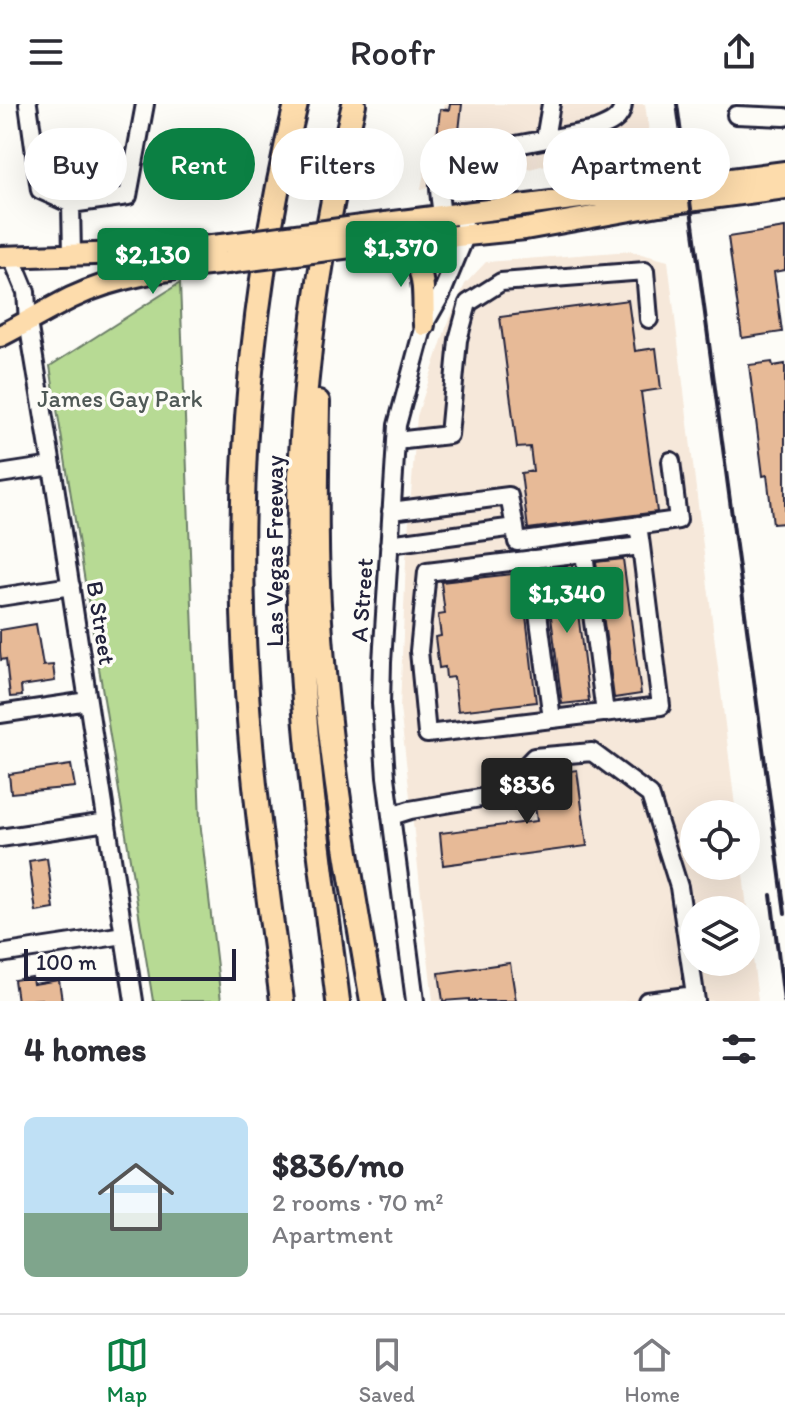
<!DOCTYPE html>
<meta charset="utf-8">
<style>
body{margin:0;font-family:Itim,sans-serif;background:#f2f2f3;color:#2b2b33;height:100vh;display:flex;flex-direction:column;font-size:30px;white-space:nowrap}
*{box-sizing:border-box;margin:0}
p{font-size:26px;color:#7c7c81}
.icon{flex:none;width:44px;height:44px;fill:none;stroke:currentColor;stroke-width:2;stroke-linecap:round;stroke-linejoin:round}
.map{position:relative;height:897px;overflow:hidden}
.panel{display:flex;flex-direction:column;background:#fff;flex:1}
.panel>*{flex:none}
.top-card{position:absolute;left:24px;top:24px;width:738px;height:72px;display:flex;gap:16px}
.controls{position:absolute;left:680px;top:696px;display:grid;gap:16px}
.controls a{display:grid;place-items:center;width:80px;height:80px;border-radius:50%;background:#fff;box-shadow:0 8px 32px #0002;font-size:40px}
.scale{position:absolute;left:24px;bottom:20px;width:212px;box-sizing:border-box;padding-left:8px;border:4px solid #22223b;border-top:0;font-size:22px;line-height:28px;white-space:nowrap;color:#22223b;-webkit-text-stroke:6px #fdfcf7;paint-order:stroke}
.price{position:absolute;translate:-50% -68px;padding:0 18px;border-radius:8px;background:#0b8043;color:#fff;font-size:26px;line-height:52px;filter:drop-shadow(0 2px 4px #0008)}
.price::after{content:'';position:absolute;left:50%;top:48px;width:24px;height:18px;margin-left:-12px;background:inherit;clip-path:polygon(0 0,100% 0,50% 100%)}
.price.on{background:#222;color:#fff}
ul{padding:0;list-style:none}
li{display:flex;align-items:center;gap:24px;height:200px;padding:0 24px}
li span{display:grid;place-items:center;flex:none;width:224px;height:160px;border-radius:12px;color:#555}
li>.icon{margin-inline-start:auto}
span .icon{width:96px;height:96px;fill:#fffc;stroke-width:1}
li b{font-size:34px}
h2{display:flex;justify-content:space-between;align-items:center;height:96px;padding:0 24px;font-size:34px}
.pill{padding:0 28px;border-radius:36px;background:#fff;box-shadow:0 8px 32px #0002;font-size:28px;line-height:72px}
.pill.on{background:#0b8043;color:#fff}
header{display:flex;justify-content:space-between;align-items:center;height:104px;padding:0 24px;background:#fff;font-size:36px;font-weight:600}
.tabs{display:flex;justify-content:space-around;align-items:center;height:112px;border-top:2px solid #e1e1e2;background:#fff;font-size:22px;color:#7c7c81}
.tabs a{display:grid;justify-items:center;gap:4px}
.tabs .on{color:#0b8043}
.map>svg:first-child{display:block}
</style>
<header><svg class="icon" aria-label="menu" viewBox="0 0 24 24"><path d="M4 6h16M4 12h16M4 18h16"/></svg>Roofr<svg class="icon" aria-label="share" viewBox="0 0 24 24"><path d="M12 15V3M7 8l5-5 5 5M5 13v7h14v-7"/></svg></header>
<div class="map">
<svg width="785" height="897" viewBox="0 0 785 897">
<rect width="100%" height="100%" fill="#fdfcf7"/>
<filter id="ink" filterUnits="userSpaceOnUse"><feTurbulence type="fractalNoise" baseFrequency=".0125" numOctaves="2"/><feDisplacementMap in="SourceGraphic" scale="16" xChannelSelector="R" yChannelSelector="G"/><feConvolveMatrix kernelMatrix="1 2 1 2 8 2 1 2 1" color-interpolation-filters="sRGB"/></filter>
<g filter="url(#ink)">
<path fill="#f6e8da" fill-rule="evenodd" d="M 444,0 L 645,0 L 650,35 L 489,75 L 421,85 L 428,48 Z
M 630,147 L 668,157 L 736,710 L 694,710 L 694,762 L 742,762 L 758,897 L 433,897 L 400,604 L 406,456 L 417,312 L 446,224 L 465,180 L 486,158 ZM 694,806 L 746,806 L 746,858 L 694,858 Z"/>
<path fill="#b7da94" stroke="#6c7e68" stroke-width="2" d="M 180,179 L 200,717 L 221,897 L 153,897 L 50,262 Z"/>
<path fill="#e7ba97" stroke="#22223b" stroke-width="2" d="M 450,0 L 462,0 L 458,36 L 437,34 L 440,5 L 449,6 Z
M 785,124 L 785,166 L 774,168 L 782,228 L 742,234 L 728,133 Z
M 628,196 L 635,247 L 656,244 L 661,285 L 641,288 L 657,408 L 528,425 L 521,369 L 533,367 L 530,343 L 517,344 L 500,213 Z
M 772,258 L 773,262 L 785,260 L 785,419 L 773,420 L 767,371 L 763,372 L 749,261 Z
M 623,455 L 641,590 L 614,594 L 596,458 Z
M 572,461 L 589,597 L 562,600 L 545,465 Z
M 521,469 L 536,598 L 458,607 L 454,573 L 446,574 L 445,563 L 439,564 L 435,533 L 441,532 L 438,511 L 445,510 L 441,478 Z
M 36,520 L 43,562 L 53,561 L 55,577 L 21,582 L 22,592 L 10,593 L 6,555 L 1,556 L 0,547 L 0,526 Z
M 71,661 L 75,683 L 11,689 L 9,670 Z
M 577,666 L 587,742 L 443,761 L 440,729 L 537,717 L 531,672 Z
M 47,754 L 54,805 L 36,808 L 29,757 Z
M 510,859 L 516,897 L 469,897 L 469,895 L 443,897 L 439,869 Z
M 32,873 L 33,880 L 59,876 L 62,897 L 42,897 L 42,895 L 17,897 L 14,876 Z"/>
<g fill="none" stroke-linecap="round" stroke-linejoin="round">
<defs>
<path id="minor" d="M 28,0 L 40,86 L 71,100 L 128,92 L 145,0
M 736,11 L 785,13
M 545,35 L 551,0
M 71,100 L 72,150
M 442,112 C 440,90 432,66 453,53 L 595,26 C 608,21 622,16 623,0
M 11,152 L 26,188 L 28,218 L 52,362 L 134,897
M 396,337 L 449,331 L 458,236 L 468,199 L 501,178 L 645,167 L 649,215
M 0,370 L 52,362
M 638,421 L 641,442 L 661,602 L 427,630 L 419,547 L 427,468 L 641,442
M 515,423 L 517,438 L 678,416 L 671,357
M 389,440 L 515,423 L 509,392 L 391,407
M 584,449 L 605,609
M 531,455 L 552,615
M 0,493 L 71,482
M 0,610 L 88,597
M 391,712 L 410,706 L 498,691 L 534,653 L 592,648 L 650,691 L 679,783 L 696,897
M 0,734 L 107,718
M 0,850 L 124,831
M 415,897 L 386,673 L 381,600 L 382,558 L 397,321 L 424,221 L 441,191 L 465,133 L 463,110
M 647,897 L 695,891"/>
<path id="major" d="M 362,122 L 785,68
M 389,138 C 430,156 422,182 424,221
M 359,142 L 525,125 L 659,101 L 785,84
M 0,153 L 156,148 L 230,140
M 0,232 C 24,220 47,206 71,194 C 119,171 174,164 227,159"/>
<path id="highway" d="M 318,298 C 317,371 315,444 320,517 C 328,645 350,771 372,897
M 282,897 C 268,789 252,680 246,572 C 234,380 251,186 296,0
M 338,897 C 323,775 305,652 300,529 C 292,352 312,172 354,0"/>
</defs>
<use href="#minor" stroke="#22223b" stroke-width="22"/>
<use href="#major" stroke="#22223b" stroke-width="26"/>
<use href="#highway" stroke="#22223b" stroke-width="28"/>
<use href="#minor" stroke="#fdfcf7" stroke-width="16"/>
<use href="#major" stroke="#fddcac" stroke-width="20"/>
<use href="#highway" stroke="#fddcac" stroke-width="22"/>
<path stroke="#22223b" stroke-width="4" d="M 677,0 L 785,809
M 771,791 L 784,897"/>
<defs>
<path id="major-bridge" d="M 230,140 L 362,122
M 227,159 L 359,142"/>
</defs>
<use href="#major-bridge" stroke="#22223b" stroke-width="26" stroke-linecap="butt"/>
<use href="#major-bridge" stroke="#fddcac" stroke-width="20"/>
</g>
</g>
<g text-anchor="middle" stroke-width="7" stroke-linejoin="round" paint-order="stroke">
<g font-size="24" fill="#4f5956" stroke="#fdfcf7">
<text x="120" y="303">James Gay Park</text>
</g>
<g font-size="24" fill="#22223b" stroke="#fdfcf7">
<text transform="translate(275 447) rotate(-90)" y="8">Las Vegas Freeway</text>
<text transform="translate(362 496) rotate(-86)" y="8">A Street</text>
<text transform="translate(101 519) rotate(81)" y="8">B Street</text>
</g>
</g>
</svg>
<div class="controls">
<a><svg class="icon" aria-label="locate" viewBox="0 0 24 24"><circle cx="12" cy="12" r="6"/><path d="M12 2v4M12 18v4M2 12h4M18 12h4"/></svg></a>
<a><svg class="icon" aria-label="layers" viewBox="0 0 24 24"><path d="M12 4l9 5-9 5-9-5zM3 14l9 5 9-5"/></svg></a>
</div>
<div class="scale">100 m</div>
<b class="price" style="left:401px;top:185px">$1,370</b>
<b class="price" style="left:153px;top:192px">$2,130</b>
<b class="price" style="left:567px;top:531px">$1,340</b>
<b class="price on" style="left:527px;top:722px">$836</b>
<div class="top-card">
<a class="pill">Buy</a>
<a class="pill on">Rent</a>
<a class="pill">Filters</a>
<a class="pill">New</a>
<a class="pill">Apartment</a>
</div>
</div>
<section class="panel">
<h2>4 homes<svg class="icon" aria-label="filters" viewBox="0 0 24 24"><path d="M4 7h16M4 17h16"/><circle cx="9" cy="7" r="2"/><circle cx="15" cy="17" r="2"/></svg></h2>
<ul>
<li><span style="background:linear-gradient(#bfe0f5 60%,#7fa58c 0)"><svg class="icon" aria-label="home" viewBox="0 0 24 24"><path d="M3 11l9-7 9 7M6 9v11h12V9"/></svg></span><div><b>$836/mo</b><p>2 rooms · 70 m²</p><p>Apartment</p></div></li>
</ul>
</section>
<nav class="tabs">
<a class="on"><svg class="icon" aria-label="map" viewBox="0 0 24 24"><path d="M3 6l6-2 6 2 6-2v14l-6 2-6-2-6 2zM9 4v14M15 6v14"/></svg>Map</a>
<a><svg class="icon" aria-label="saved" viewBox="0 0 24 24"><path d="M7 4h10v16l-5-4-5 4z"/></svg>Saved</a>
<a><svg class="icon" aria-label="home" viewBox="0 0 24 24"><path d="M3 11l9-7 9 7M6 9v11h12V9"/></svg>Home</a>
</nav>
